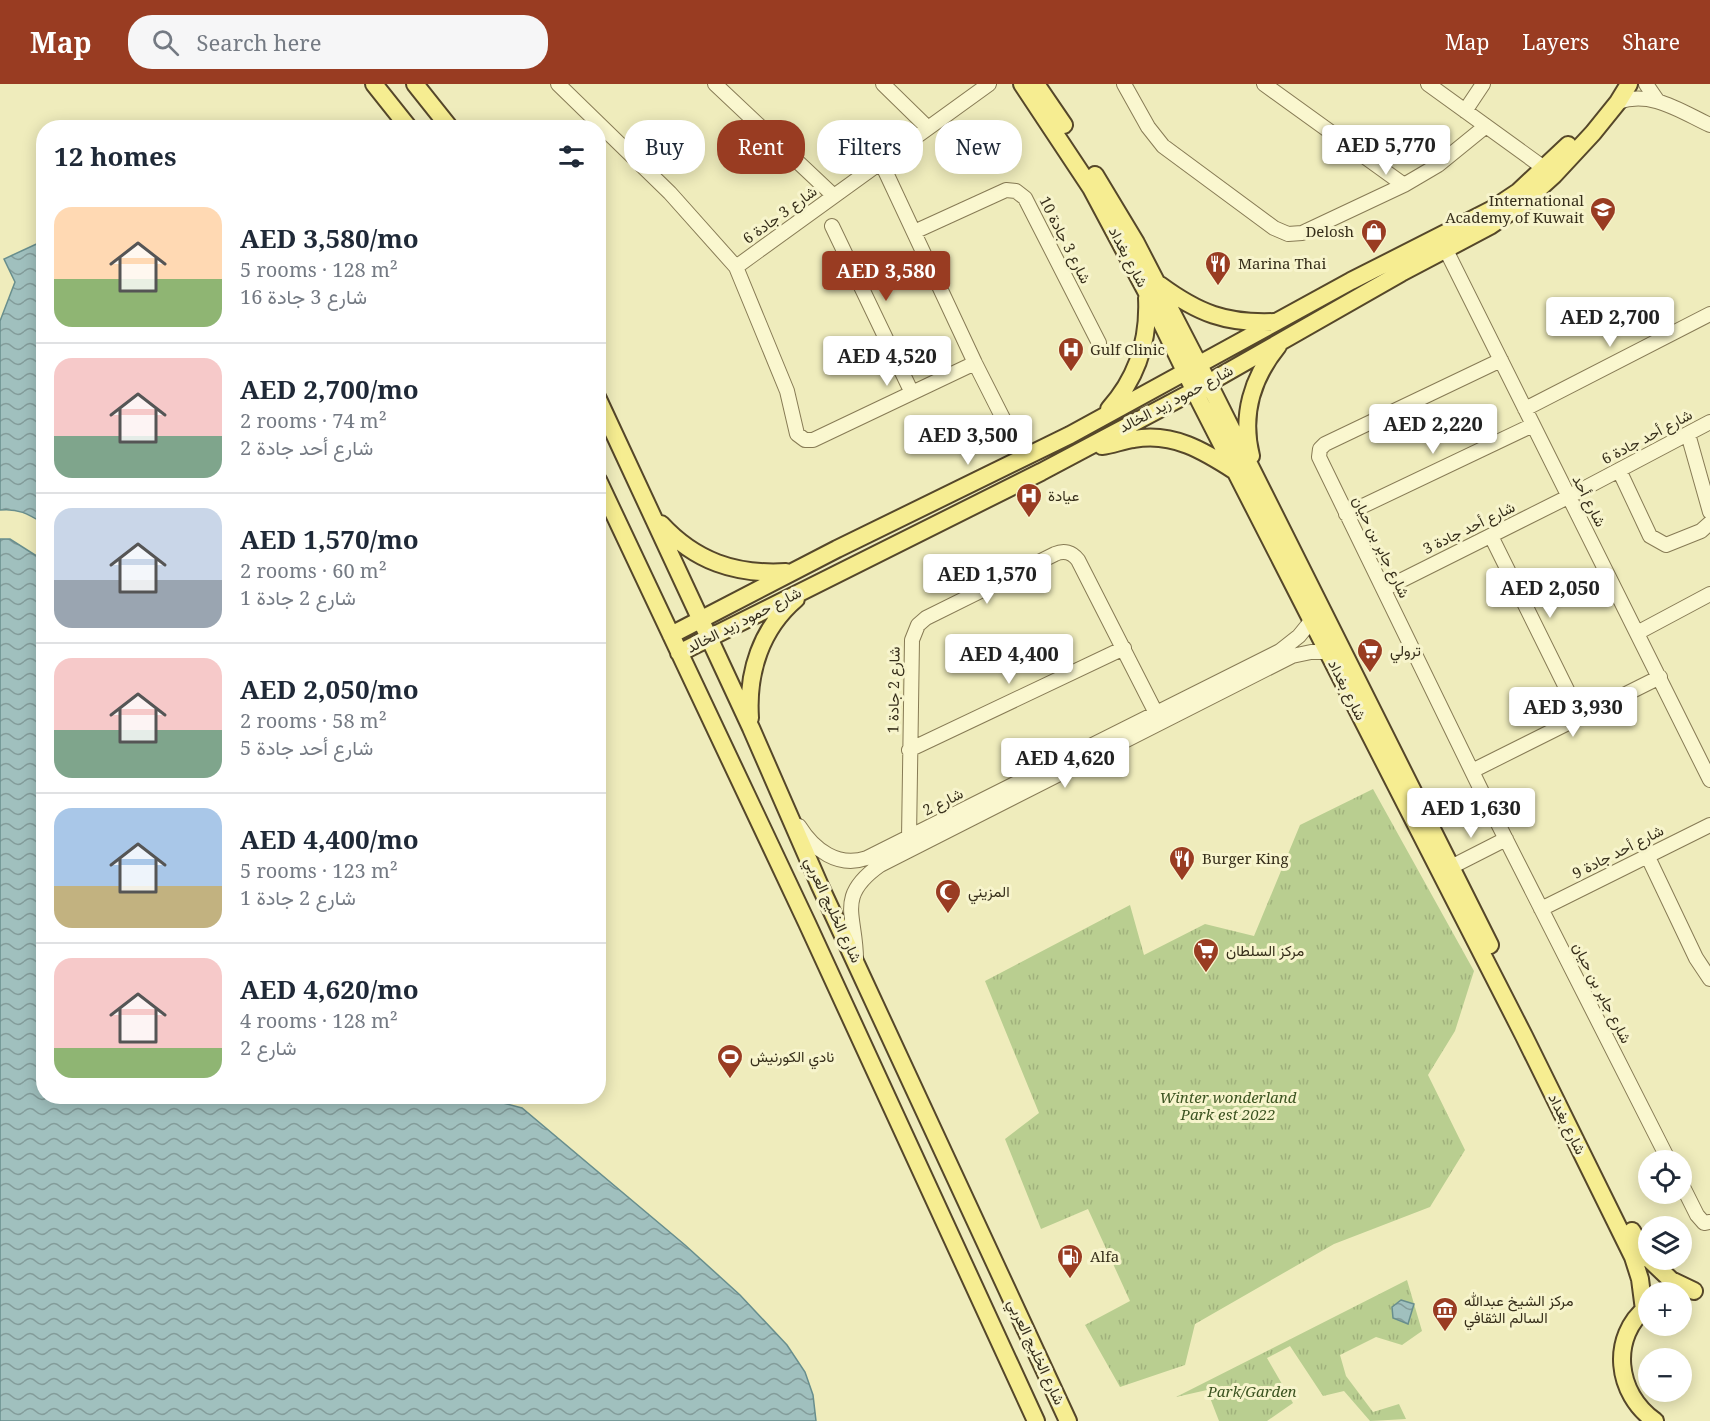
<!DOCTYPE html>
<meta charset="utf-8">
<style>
body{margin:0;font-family:"Noto Serif",Vazirmatn,serif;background:#f6f6f7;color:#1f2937;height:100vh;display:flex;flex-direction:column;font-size:22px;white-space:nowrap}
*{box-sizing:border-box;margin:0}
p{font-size:20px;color:#747a83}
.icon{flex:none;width:33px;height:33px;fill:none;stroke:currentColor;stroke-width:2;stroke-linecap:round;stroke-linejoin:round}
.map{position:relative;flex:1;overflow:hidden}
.drawer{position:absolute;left:36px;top:36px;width:570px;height:984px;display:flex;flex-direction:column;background:#fff;border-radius:24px;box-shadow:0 3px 15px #0003}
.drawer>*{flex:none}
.top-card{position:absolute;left:624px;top:36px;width:570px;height:54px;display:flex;gap:12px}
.tools{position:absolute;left:1638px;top:1066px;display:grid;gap:12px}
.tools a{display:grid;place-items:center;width:54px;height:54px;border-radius:50%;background:#fff;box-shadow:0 3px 15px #0003;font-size:30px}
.price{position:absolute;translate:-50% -51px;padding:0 14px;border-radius:6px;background:#fff;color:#222;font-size:20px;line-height:39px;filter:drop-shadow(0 2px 3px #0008)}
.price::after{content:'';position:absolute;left:50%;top:36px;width:18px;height:14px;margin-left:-9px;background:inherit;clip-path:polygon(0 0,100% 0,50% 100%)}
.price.current{background:#993c22;color:#fff}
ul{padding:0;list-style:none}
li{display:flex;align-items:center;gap:18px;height:150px;padding:0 18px}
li+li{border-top:2px solid #e0e1e3}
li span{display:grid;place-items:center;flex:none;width:168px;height:120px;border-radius:18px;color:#555}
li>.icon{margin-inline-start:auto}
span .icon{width:72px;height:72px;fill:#fffc;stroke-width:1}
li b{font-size:26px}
h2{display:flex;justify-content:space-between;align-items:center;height:72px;padding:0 18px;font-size:26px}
.pill{padding:0 21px;border-radius:24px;background:#fff;box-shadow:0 3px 15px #0003;font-size:21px;line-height:54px}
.pill.current{background:#993c22;color:#fff}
header{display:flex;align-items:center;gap:36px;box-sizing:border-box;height:84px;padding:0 30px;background:#993c22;color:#fff}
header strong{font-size:28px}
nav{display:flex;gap:33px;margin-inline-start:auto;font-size:21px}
.search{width:420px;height:54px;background:#f6f6f7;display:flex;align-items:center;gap:15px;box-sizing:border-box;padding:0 21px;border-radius:24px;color:#747a83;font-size:22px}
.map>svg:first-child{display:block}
</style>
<header>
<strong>Map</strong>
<div class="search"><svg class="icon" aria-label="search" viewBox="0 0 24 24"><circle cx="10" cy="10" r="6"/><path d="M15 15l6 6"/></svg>Search here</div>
<nav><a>Map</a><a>Layers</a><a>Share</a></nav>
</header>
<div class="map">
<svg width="1710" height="1337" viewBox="0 0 1710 1337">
<defs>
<pattern id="grass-tufts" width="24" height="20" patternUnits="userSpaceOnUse" patternTransform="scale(1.5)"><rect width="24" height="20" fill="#b9ce90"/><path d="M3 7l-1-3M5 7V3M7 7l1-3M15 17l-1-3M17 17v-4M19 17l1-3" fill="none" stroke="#a0b17c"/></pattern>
<pattern id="water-waves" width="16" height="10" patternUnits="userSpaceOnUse" patternTransform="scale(1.5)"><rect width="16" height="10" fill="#a0c0be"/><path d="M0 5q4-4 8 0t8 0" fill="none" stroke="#839c9a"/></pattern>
</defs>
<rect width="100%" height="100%" fill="#efecbc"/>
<path fill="url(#grass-tufts)" d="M 1373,705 L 1474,887 L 1455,947 L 1428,991 L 1465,1066 L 1430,1123 L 1334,1160 L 1195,1240 L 1185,1281 L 1120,1303 L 1085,1241 L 1130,1217 L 1088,1125 L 1041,1145 L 1005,1055 L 1039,1029 L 985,897 L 1130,821 L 1144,871 L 1205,840 L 1254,852 L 1300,741 Z
M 1407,1196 L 1422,1247 L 1402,1261 L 1376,1253 L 1340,1271 L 1346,1292 L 1373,1328 L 1399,1320 L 1406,1335 L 1370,1337 L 1344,1307 L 1323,1312 L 1290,1262 L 1267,1274 L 1293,1319 L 1267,1337 L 1219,1337 L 1207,1306 L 1176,1313 Z"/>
<path fill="url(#water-waves)" stroke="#688e8d" stroke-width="1.5" d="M 43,157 L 43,439 C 28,430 18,424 0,426 L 0,237 L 15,198 L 4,175 Z
M 0,455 L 10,455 L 43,476 L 44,1012 L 493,1012 L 503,1019 L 522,1024 L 685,1161 L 740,1211 L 787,1261 L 805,1288 L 813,1311 L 816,1337 L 0,1337 Z
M 1401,1216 L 1414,1220 L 1408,1240 L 1393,1234 L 1392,1223 Z"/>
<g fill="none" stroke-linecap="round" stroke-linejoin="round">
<defs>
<path id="minor" d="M 558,0 L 670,109 L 736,183 L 787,307 L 797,350 L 805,356 L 813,356 L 975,279
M 715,0 L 834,112
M 883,0 L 928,44
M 1124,0 L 1148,43 L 1163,62 L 1274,144 L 1288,150 L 1302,149 L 1404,101 L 1438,81 L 1486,42
M 1264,0 L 1404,101
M 1428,0 L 1544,84
M 1646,0 L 1657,16
M 1618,18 C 1651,6 1680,27 1710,41
M 1465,27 L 1483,0
M 881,78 L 975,279 L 1023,374
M 832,142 L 912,309
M 914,148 L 1006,106 L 1016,107 L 1025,114 L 1099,259
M 1442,158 L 1710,696
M 736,183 L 989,0
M 1501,276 L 1325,360 L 1320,365 L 1319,373 L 1484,712 L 1669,1077
M 1525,325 L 1710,230
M 1688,350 L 1710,428
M 1619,386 L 1650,452 L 1666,461 L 1701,447 L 1710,439
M 1346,430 L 1533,341
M 1491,452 L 1580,632
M 1384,505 L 1568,413 L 1710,338
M 1637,549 L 1710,510
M 909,666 L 1124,564
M 1472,687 L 1660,593
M 799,742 C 814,766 838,784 867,774 L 1280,567 L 1299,552 L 1312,536
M 909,754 L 912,556 L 918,541 L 926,534 L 1055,470 C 1064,466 1072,468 1078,476 L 1159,635
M 1647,771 L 1696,874 L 1710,895
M 1451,783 L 1506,755
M 1541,825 L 1710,741
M 856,875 C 856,831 835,813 880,781 L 1292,572 L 1311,568 L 1328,568
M 1682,1101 L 1697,1131 L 1704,1139 L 1710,1138"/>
<path id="major" d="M 374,0 L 409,44
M 415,0 L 450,44
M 1022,0 L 1091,104 L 1146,207 L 1200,318 L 1524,952 L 1633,1173 L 1640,1195 L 1644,1226
M 1036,0 L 1064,41
M 1095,91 L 1136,159 L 1214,310 L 1490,861
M 1160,201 C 1198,229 1226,240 1274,238
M 598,315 L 751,644 L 820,802 L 1068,1337
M 1109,325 C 1138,293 1149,256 1147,214
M 1102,362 C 1113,361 1123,356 1134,355 C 1173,348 1204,367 1235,387
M 1251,372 C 1241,332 1252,294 1278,262
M 598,396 L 807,839 L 1036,1337
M 661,440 C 695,477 735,491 786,488
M 671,551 L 837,465 L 1070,351 L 1351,197 L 1491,126 L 1518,108 L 1568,61
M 679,569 L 1041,388 L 1203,302 L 1401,189 L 1490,142 L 1522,120 L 1554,91 L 1593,49 L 1618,18 L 1629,0
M 750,634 C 747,588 761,545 796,515
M 1632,1147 L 1648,1175
M 1650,1176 L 1671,1196 L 1694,1207
M 1648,1222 C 1609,1253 1616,1310 1655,1337"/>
</defs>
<use href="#minor" stroke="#877b55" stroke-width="16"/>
<use href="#major" stroke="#55472a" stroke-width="20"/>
<use href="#minor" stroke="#faf7cf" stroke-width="14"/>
<use href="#major" stroke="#f6ed91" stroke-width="16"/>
</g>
<defs>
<symbol id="school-pin" viewBox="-11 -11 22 30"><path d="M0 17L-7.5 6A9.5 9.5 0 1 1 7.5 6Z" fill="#993c22" stroke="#f7f4cc"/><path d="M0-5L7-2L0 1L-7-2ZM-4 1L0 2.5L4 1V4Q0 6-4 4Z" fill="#fff"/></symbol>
<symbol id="shop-pin" viewBox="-11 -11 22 30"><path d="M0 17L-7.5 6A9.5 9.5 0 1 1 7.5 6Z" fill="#993c22" stroke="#f7f4cc"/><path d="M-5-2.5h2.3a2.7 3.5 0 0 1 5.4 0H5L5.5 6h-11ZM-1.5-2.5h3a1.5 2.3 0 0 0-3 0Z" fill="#fff"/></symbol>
<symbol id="restaurant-pin" viewBox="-11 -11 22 30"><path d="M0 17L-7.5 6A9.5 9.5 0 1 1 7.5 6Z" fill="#993c22" stroke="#f7f4cc"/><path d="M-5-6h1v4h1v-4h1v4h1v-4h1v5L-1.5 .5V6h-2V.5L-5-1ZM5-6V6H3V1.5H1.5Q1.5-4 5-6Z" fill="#fff"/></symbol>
<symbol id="hospital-pin" viewBox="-11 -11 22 30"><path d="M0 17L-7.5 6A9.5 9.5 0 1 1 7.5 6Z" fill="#993c22" stroke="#f7f4cc"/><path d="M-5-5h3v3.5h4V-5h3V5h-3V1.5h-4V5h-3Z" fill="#fff"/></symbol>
<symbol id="supermarket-pin" viewBox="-11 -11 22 30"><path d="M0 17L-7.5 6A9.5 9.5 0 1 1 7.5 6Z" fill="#993c22" stroke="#f7f4cc"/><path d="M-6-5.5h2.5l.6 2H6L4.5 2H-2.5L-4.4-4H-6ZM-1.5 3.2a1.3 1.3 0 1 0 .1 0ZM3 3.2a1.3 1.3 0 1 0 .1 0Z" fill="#fff"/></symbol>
<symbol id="mosque-pin" viewBox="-11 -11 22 30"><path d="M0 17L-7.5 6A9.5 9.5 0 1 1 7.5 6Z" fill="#993c22" stroke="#f7f4cc"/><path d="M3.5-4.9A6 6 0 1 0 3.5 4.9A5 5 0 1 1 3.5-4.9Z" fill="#fff"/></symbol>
<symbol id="stadium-pin" viewBox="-11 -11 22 30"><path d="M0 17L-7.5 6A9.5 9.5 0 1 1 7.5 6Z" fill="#993c22" stroke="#f7f4cc"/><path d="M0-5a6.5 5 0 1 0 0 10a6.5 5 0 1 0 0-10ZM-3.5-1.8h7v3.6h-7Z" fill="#fff"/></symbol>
<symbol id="fuel-pin" viewBox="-11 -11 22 30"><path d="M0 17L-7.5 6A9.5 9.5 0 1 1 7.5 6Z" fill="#993c22" stroke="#f7f4cc"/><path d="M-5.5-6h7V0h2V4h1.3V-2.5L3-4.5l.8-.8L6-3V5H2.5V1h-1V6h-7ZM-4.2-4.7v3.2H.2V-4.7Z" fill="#fff"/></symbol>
<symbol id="museum-pin" viewBox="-11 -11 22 30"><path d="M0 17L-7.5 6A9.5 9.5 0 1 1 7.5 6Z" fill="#993c22" stroke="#f7f4cc"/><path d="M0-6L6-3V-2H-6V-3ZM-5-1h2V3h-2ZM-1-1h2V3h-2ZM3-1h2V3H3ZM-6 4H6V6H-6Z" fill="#fff"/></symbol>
</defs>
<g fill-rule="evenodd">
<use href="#school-pin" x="1588" y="111" width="30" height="40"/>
<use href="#shop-pin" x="1359" y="133" width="30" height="40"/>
<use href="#restaurant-pin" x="1203" y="165" width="30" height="40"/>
<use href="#hospital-pin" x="1056" y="251" width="30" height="40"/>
<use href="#hospital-pin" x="1014" y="397" width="30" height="40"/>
<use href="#supermarket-pin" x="1355" y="552" width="30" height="40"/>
<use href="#restaurant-pin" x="1167" y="760" width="30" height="40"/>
<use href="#mosque-pin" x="933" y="793" width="30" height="40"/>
<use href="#supermarket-pin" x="1191" y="852" width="30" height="40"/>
<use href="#stadium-pin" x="715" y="958" width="30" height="40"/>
<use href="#fuel-pin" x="1055" y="1158" width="30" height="40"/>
<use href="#museum-pin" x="1430" y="1211" width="30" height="40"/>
</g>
<g text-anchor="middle" stroke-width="6" stroke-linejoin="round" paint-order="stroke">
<g font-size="15" fill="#362e1a" stroke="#f7f4cc" text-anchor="start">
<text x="1584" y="122" text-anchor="end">International<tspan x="1584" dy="17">Academy of Kuwait</tspan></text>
<text x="1354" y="153" text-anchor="end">Delosh</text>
<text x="1238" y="185">Marina Thai</text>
<text x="1090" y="271">Gulf Clinic</text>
<text x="1048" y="417">عيادة</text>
<text x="1390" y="572">ترولي</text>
<text x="1202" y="780">Burger King</text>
<text x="968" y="813">المزيني</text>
<text x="1226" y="872">مركز السلطان</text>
<text x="750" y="978">نادي الكورنيش</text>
<text x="1090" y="1178">Alfa</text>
<text x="1464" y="1222">مركز الشيخ عبدالله<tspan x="1464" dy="17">السالم الثقافي</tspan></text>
</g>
<g font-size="15" fill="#362e1a" stroke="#f7f4cc">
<text transform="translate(780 131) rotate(-36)" y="5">شارع 3 جادة 6</text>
<text transform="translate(1065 156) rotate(63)" y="5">شارع 3 جادة 10</text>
<text transform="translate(1128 173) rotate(62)" y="5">شارع بغداد</text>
<text transform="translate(1176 315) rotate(-28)" y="5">شارع حمود زيد الخالد</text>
<text transform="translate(1647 353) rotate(-28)" y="5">شارع أحد جادة 6</text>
<text transform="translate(1589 417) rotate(63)" y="5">شارع أحد</text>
<text transform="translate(1469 444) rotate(-26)" y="5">شارع أحد جادة 3</text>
<text transform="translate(1381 463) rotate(64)" y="5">شارع جابر بن حيان</text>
<text transform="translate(744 536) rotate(-27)" y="5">شارع حمود زيد الخالد</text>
<text transform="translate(894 606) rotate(-89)" y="5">شارع 2 جادة 1</text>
<text transform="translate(1347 606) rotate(63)" y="5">شارع بغداد</text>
<text transform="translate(943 718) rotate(-27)" y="5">شارع 2</text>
<text transform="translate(1618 768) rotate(-27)" y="5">شارع أحد جادة 9</text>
<text transform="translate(833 826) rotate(65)" y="5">شارع الخليج العربي</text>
<text transform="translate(1602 909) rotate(63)" y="5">شارع جابر بن حيان</text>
<text transform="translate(1567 1040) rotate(64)" y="5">شارع بغداد</text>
<text transform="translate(1036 1268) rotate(65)" y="5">شارع الخليج العربي</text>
</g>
<g font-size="15" font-style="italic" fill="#3b5320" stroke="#f7f4cc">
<text x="1228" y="1019">Winter wonderland<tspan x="1228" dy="17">Park est 2022</tspan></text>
<text x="1252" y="1313">Park/Garden</text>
</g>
</g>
</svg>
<div class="tools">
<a><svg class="icon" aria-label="locate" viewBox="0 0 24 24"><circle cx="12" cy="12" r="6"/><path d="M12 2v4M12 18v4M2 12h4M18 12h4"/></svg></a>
<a><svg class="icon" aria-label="layers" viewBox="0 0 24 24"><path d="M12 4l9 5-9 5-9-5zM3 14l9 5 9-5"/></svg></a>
<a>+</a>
<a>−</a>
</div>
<b class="price" style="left:1386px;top:92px">AED 5,770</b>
<b class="price current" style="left:886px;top:218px">AED 3,580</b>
<b class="price" style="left:1610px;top:264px">AED 2,700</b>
<b class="price" style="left:887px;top:303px">AED 4,520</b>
<b class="price" style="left:1433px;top:371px">AED 2,220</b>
<b class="price" style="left:968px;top:382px">AED 3,500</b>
<b class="price" style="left:987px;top:521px">AED 1,570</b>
<b class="price" style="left:1550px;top:535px">AED 2,050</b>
<b class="price" style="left:1009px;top:601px">AED 4,400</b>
<b class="price" style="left:1573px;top:654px">AED 3,930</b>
<b class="price" style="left:1065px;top:705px">AED 4,620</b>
<b class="price" style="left:1471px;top:755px">AED 1,630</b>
<div class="top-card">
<a class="pill">Buy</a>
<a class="pill current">Rent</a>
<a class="pill">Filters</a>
<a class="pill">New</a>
</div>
<section class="drawer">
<h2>12 homes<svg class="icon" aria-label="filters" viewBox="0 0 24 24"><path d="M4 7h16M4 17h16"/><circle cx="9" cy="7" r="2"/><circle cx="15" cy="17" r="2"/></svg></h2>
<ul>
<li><span style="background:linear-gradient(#ffd9b3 60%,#8fb573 0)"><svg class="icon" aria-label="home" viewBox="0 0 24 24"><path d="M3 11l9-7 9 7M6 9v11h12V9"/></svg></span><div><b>AED 3,580/mo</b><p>5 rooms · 128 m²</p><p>شارع 3 جادة 16</p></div></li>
<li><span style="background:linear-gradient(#f6c9c9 65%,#7fa58c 0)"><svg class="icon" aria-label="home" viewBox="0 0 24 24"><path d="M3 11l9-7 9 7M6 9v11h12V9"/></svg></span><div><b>AED 2,700/mo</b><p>2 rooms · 74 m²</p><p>شارع أحد جادة 2</p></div></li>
<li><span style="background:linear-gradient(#c9d6e8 60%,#9aa5b1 0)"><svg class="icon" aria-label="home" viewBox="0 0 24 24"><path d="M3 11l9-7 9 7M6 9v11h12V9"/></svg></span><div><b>AED 1,570/mo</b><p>2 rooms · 60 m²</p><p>شارع 2 جادة 1</p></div></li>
<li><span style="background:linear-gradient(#f6c9c9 60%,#7fa58c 0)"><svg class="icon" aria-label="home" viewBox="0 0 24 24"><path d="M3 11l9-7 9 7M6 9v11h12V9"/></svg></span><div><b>AED 2,050/mo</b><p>2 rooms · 58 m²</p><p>شارع أحد جادة 5</p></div></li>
<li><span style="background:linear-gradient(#a9c7e8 65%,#c2b280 0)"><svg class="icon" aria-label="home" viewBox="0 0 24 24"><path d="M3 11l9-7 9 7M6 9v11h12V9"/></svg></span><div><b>AED 4,400/mo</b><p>5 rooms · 123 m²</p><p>شارع 2 جادة 1</p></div></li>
<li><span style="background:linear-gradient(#f6c9c9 75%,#8fb573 0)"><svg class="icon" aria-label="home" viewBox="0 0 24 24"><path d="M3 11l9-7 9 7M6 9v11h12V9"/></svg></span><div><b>AED 4,620/mo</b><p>4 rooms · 128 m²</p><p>شارع 2</p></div></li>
</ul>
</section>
</div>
